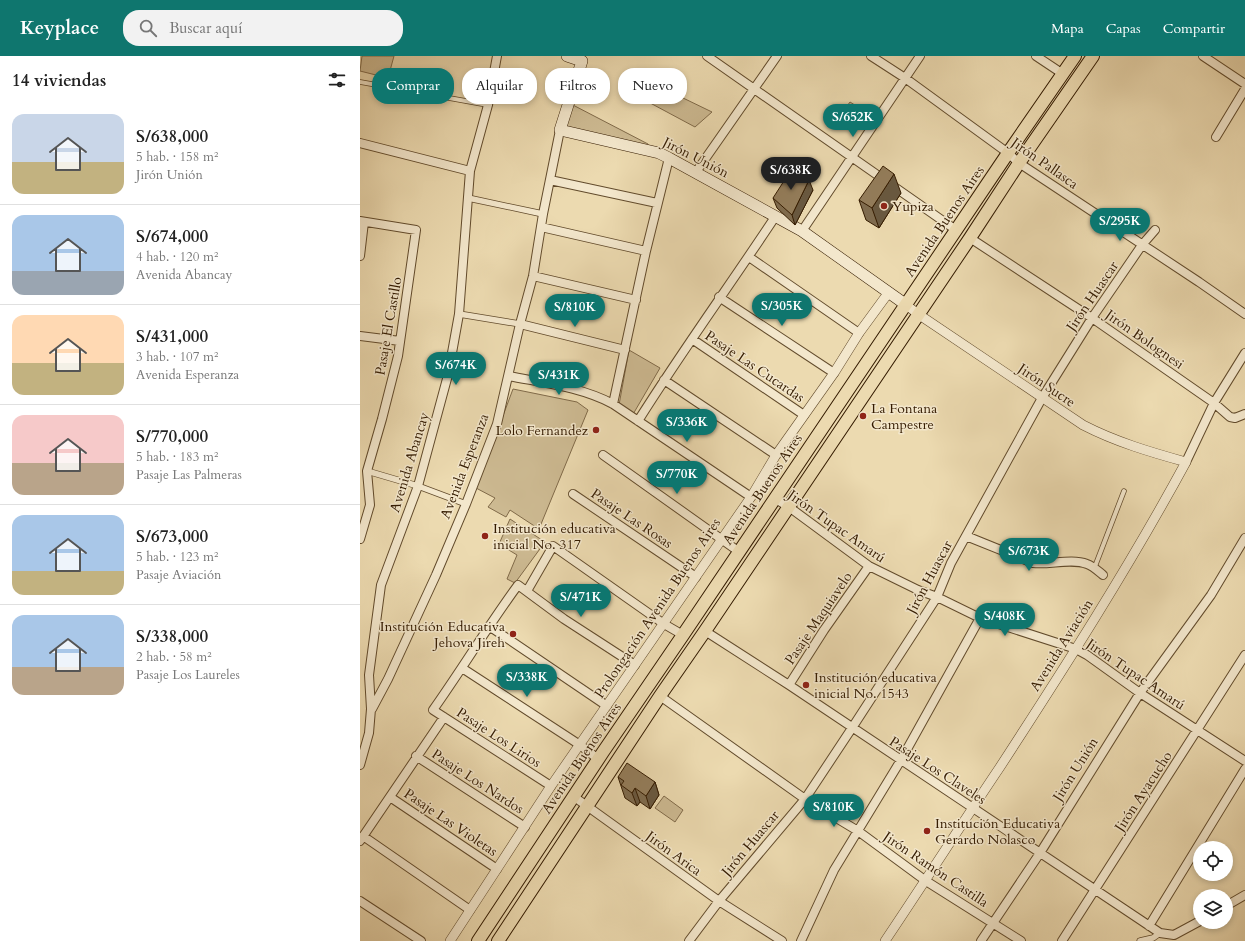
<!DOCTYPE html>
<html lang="es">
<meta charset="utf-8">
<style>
body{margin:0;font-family:Cardo,serif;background:#f2f2f2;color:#222;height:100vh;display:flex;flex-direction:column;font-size:15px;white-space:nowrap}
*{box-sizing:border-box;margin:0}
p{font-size:13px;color:#767676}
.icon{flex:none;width:22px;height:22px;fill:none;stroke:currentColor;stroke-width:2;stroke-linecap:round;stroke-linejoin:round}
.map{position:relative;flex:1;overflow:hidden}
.details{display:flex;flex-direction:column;background:#fff;width:360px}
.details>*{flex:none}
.banner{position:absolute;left:12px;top:12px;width:380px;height:36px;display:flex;gap:8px}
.controls{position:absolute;left:833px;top:785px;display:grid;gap:8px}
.controls a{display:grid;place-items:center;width:40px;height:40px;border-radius:50%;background:#fff;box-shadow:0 2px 6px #0003;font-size:20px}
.price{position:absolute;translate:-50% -34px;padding:0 9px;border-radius:14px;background:#0f766e;color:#fff;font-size:13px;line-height:26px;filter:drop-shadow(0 1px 2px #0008)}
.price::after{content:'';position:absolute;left:50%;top:24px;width:12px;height:9px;margin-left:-6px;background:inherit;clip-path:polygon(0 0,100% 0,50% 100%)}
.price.on{background:#222;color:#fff}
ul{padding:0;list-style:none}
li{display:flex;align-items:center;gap:12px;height:100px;padding:0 12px}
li+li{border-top:1px solid #e0e0e0}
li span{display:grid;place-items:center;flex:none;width:112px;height:80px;border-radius:12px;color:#555}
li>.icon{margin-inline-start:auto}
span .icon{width:48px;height:48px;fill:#fffc;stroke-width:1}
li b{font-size:17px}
h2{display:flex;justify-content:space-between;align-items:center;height:48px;padding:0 12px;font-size:17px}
.pill{padding:0 14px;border-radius:16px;background:#fff;box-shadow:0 2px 6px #0003;font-size:14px;line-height:36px}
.pill.on{background:#0f766e;color:#fff}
header{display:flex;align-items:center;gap:24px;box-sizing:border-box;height:56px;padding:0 20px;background:#0f766e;color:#fff}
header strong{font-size:19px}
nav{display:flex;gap:22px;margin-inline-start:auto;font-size:14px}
.search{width:280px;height:36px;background:#f2f2f2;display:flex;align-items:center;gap:10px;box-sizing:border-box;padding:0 14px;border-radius:16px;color:#767676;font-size:15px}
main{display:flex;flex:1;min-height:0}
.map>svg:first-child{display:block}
</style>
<header>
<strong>Keyplace</strong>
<div class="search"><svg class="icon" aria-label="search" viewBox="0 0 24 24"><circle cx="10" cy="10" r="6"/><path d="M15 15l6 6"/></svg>Buscar aquí</div>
<nav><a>Mapa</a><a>Capas</a><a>Compartir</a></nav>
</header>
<main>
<section class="details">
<h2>14 viviendas<svg class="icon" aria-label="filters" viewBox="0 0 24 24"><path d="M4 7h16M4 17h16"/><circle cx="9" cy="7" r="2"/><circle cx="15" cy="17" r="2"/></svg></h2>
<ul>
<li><span style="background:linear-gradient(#c9d6e8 60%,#c2b280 0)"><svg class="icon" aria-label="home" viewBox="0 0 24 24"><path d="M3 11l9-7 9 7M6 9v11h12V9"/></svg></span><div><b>S/638,000</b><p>5 hab. · 158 m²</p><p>Jirón Unión</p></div></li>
<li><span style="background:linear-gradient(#a9c7e8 70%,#9aa5b1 0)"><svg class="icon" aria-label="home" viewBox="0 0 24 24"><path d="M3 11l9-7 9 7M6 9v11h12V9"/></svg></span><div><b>S/674,000</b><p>4 hab. · 120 m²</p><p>Avenida Abancay</p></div></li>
<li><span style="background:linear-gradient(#ffd9b3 60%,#c2b280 0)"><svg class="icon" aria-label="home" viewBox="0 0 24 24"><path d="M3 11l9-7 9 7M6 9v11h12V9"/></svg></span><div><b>S/431,000</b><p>3 hab. · 107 m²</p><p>Avenida Esperanza</p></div></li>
<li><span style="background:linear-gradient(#f6c9c9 60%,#b9a48a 0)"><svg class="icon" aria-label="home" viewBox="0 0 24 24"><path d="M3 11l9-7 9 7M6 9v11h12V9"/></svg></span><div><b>S/770,000</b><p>5 hab. · 183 m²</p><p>Pasaje Las Palmeras</p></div></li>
<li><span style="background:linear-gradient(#a9c7e8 70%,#c2b280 0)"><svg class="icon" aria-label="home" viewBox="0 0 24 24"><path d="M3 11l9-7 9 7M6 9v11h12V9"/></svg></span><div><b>S/673,000</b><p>5 hab. · 123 m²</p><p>Pasaje Aviación</p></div></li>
<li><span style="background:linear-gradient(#a9c7e8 65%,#b9a48a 0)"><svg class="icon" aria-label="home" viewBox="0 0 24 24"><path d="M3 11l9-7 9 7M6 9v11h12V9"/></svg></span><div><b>S/338,000</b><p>2 hab. · 58 m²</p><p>Pasaje Los Laureles</p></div></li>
</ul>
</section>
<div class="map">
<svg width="885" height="885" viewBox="0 0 885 885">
<rect width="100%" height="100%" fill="#ecdab0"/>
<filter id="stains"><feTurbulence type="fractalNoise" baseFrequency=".005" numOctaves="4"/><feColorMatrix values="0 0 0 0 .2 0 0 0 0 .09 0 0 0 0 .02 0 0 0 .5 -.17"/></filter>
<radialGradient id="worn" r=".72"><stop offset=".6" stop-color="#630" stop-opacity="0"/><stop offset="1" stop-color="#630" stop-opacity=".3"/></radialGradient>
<path fill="#cdba92" stroke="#806a49" d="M 2,0 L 34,0 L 28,22 L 0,15 Z
M 290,26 L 352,56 L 335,71 L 279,41 Z
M 490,46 L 509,58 L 501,70 L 482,57 Z
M 211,48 L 288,88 L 287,92 L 204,71 Z
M 269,294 L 300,312 L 272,360 L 259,349 Z
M 153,333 L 217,346 L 228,354 L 179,473 L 150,454 L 146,461 L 128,451 L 135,442 L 116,432 Z
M 150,463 L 185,486 L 155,527 L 147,523 L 157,499 L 139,488 Z
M 304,740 L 323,754 L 315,766 L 295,752 Z"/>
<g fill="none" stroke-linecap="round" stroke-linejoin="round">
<defs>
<path id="service" d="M 0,26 L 128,49
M 734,513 L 764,435"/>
<path id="pedestrian" d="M 108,142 L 183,158
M 99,258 L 160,268
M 7,415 L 58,430 L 106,448
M 780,885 L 793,882 L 800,877"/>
<path id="minor" d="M 347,0 L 596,174
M 511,0 L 545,22 L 648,97 L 659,107 L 839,226 L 885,258
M 676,0 L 703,18
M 843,0 L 885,28
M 856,81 L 885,33
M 0,87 L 110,115
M 336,116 L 417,0
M 190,124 L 297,147
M 0,165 L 56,174 L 38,300 L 22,363 L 7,415 L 10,449 L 0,483
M 181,171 L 286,195
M 442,175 L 560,0
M 610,182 L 732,262 L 854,347 L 870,361 L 875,362 L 885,358
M 0,200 L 4,166
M 389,201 L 499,277
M 173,220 L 276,244
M 359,241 L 474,317
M 160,268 L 265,294
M 0,280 L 40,285
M 332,283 L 444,359
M 149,320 C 184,327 221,331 253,348 L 391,441
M 304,324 L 416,399
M 253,348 L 286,195 L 309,102
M 278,365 C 322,295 370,229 415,161
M 243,399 L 378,495
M 826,406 L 854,347 L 885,297
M 213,438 L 336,521
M 414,442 L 429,451 L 509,510 L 558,534 L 577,541 L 620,562 L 716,593 L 727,599 L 780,637 L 885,705
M 606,480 L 673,507 C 690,509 711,502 727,508 C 733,510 738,515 743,519
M 167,535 L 193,490 L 304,568 L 323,579
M 129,570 L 247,650
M 345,575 L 429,629 L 800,877 L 814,879 L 840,865
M 102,612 L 220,689 L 238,703
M 429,629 L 464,574 L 509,510
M 300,640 L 445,743 L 498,775 L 566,825 L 661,885
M 12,653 L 28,623 L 76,519 L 106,448 L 137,368 L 160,268 L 173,220 L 183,158 L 200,74
M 56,700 L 165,771
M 0,709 L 9,677 L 11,653 L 9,619 L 21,529 L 58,430 L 88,319 L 99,258 L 110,115 L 128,49 L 137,0
M 191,730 L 73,654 C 102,613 128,570 158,529 L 204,563 L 275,609
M 213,740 L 359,845 L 422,885
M 30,741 L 137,813
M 3,780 L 110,854
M 0,785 L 84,661
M 0,845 L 61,885
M 866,850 L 885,839
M 789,870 L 885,713
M 329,885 L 359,845 L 445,743 L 492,672 L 577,541 L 591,507 L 682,342 L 732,262 L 782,189 L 795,174
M 441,885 L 474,814 L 541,704 L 620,562
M 621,885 L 680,797 L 780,637 L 851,539 L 885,482
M 702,885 L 885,599"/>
<path id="tertiary" d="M 90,885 L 191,730 L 391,441 L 416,399 L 474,317 L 499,277 L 529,236
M 525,885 C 564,827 601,769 640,711 C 705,611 769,511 826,406 C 790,396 756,386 723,369 L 558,258 L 545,248"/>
<path id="secondary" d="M 207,0 L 222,5 L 200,74 L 299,97 L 309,102 L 442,175 L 545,248"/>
<path id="primary" d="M 118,885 L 243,696 L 323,579 L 648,97 L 715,0
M 138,885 L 300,640 L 345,575 L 610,182 L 659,107 L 733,0"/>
</defs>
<use href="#service" stroke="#624b2c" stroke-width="5.5"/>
<use href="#pedestrian" stroke="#624b2c" stroke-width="7"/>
<use href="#minor" stroke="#624b2c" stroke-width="10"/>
<use href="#tertiary" stroke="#624b2c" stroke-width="10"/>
<use href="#secondary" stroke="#341b00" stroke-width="12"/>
<use href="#primary" stroke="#341b00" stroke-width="14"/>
<use href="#service" stroke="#f3e7cc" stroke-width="4"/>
<use href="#pedestrian" stroke="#f3e7cc" stroke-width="5.5"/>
<use href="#minor" stroke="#f3e7cc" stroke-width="8"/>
<use href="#tertiary" stroke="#f3e7cc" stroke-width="9"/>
<use href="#secondary" stroke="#f3e7cc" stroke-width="11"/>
<use href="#primary" stroke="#ecdab0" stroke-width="12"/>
</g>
<path fill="#7f6c4f" stroke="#341b00" d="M 453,134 L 435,169 L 417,152 L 413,142 Z
M 541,137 L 519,172 L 506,164 L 499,144 Z
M 258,721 L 295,726 L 299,739 L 290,753 L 280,746 L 277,750 L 265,742 Z"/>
<path fill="#685840" stroke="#341b00" d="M 534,118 L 541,137 L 519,172 L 512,152 Z
M 449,124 L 453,134 L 435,169 L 432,159 Z
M 295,726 L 299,739 L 290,753 L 286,740 Z
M 275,732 L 280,746 L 277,750 L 272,737 Z"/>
<path fill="#947e5c" stroke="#341b00" d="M 523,110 L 534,118 L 512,152 L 499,144 Z
M 431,114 L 449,124 L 432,159 L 413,142 Z
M 267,707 L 295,726 L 286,740 L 275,732 L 272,737 L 261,729 L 264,725 L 258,721 Z"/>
<g fill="#8f2418" stroke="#f3e7cc" stroke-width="1.5">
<circle cx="524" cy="150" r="4"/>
<circle cx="503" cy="360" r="4"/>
<circle cx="236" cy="374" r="4"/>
<circle cx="125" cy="480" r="4"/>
<circle cx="153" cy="578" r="4"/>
<circle cx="446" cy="629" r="4"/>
<circle cx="567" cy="775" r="4"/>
</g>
<g text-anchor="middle" stroke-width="3" stroke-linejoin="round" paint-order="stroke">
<g font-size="14" fill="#341b00" stroke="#f3e7cc">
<text transform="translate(336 101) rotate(27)" y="5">Jirón Unión</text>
<text transform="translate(685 107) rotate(35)" y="5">Jirón Pallasca</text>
<text transform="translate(584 165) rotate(-56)" y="5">Avenida Buenos Aires</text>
<text transform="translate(732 240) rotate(-56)" y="5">Jirón Huascar</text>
<text transform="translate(28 270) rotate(-80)" y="5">Pasaje El Castillo</text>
<text transform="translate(785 283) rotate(35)" y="5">Jirón Bolognesi</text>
<text transform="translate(395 310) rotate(34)" y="5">Pasaje Las Cucardas</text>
<text transform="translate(687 329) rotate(34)" y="5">Jirón Sucre</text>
<text transform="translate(49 406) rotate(-73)" y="5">Avenida Abancay</text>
<text transform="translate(104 410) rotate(-69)" y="5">Avenida Esperanza</text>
<text transform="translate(402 433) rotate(-56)" y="5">Avenida Buenos Aires</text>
<text transform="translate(272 462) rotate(34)" y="5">Pasaje Las Rosas</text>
<text transform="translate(477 470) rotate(35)" y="5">Jirón Tupac Amarú</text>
<text transform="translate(569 521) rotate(-62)" y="5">Jirón Huascar</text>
<text transform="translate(297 552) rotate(-56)" y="5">Prolongación Avenida Buenos Aires</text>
<text transform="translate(458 562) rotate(-56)" y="5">Pasaje Maquiavelo</text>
<text transform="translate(701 589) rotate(-58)" y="5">Avenida Aviación</text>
<text transform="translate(776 618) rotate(34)" y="5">Jirón Tupac Amarú</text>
<text transform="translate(139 681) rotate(33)" y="5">Pasaje Los Lirios</text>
<text transform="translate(221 702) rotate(-56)" y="5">Avenida Buenos Aires</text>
<text transform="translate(715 713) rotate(-58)" y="5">Jirón Unión</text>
<text transform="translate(578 714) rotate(33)" y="5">Pasaje Los Claveles</text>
<text transform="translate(118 725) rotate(33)" y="5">Pasaje Los Nardos</text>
<text transform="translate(783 735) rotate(-57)" y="5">Jirón Ayacucho</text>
<text transform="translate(91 766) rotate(34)" y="5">Pasaje Las Violetas</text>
<text transform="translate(390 787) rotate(-50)" y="5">Jirón Huascar</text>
<text transform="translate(314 797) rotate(36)" y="5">Jirón Arica</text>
<text transform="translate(576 813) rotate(34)" y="5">Jirón Ramón Castilla</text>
</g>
<g font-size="14" fill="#341b00" stroke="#f3e7cc" text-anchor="start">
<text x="532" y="155">Yupiza</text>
<text x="511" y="357">La Fontana<tspan x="511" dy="16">Campestre</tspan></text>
<text x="228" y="379" text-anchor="end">Lolo Fernandez</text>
<text x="133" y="477">Institución educativa<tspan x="133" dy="16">inicial No. 317</tspan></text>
<text x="145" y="575" text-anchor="end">Institución Educativa<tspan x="145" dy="16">Jehova Jireh</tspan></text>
<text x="454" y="626">Institución educativa<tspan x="454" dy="16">inicial No. 1543</tspan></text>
<text x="575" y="772">Institución Educativa<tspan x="575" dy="16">Gerardo Nolasco</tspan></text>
</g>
</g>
<rect width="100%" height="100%" filter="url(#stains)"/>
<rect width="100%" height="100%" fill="url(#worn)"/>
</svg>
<div class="controls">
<a><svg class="icon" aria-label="locate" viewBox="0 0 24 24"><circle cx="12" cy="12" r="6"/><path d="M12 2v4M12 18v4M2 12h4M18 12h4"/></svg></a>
<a><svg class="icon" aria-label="layers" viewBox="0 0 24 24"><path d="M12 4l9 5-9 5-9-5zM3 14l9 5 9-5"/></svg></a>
</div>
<b class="price" style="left:493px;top:82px">S/652K</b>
<b class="price on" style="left:431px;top:135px">S/638K</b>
<b class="price" style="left:760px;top:186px">S/295K</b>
<b class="price" style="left:422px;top:271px">S/305K</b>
<b class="price" style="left:215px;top:272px">S/810K</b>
<b class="price" style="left:96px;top:330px">S/674K</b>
<b class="price" style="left:199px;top:340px">S/431K</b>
<b class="price" style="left:327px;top:387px">S/336K</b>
<b class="price" style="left:317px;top:439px">S/770K</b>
<b class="price" style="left:669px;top:516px">S/673K</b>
<b class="price" style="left:221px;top:562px">S/471K</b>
<b class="price" style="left:645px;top:581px">S/408K</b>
<b class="price" style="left:167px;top:642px">S/338K</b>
<b class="price" style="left:474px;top:772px">S/810K</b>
<div class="banner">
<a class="pill on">Comprar</a>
<a class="pill">Alquilar</a>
<a class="pill">Filtros</a>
<a class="pill">Nuevo</a>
</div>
</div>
</main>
